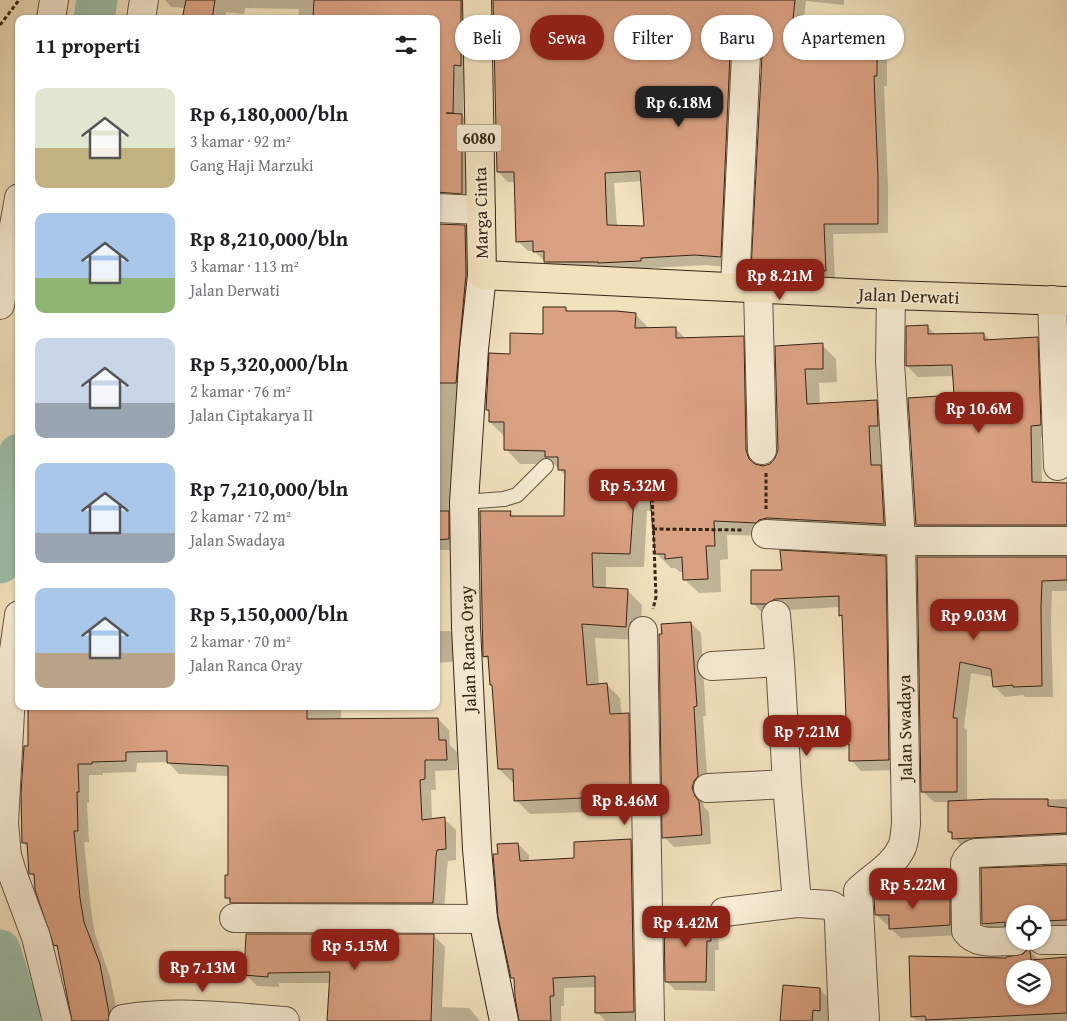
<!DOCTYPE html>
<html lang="id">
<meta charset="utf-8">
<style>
body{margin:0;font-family:"Gentium Book Plus",serif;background:#f2f2f2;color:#202124;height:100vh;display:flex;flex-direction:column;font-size:19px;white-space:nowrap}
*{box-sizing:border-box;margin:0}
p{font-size:16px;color:#757577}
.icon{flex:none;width:28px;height:28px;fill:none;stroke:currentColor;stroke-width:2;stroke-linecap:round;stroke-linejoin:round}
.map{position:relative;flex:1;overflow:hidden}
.panel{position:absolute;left:15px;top:15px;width:425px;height:695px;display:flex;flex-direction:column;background:#fff;border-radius:10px;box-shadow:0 1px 4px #0004}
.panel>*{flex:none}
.hud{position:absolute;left:455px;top:15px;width:475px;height:45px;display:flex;gap:10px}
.buttons{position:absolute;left:1006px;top:905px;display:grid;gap:10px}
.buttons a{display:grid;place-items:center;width:45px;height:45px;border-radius:50%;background:#fff;box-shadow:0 1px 4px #0004;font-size:25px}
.price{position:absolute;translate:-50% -42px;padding:0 11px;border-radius:10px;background:#8f2418;color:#fff;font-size:16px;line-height:32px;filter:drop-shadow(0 1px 2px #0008)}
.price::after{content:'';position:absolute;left:50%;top:30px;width:15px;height:11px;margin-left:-8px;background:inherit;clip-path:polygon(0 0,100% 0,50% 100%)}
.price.on{background:#222;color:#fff}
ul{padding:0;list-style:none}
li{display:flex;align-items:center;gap:15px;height:125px;padding:0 20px}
li span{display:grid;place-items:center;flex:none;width:140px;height:100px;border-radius:10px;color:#555}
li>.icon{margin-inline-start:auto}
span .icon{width:60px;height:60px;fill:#fffc;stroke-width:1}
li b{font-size:21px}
h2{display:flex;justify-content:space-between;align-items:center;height:60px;padding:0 20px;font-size:21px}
.tag{padding:0 18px;border-radius:22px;background:#fff;box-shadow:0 1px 4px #0004;font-size:18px;line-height:45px}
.tag.on{background:#8f2418;color:#fff}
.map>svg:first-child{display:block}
</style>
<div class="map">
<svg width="1067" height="1021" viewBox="0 0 1067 1021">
<rect width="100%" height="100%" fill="#f1e2bd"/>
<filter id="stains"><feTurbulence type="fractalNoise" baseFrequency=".004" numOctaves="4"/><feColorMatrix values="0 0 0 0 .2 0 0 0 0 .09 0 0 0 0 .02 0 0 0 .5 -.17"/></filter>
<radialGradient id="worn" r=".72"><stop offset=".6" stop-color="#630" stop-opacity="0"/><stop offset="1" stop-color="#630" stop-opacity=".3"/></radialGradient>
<path fill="#0003" fill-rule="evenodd" d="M 165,0 L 478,0 L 472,76 L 464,76 L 463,117 L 472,126 L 473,204 L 436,208 L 436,19 L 298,19 L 299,9 L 245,8 L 244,14 L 226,12 L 225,19 L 183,19 L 185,8 L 171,7 Z
M 493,0 L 844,0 L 844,5 L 806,1 L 802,30 L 842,33 L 873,27 L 883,37 L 884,55 L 887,57 L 887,86 L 884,86 L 888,187 L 888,233 L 833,234 L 835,281 L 763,280 L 753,270 L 763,56 L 762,50 L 758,49 L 730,267 L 706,265 L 650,268 L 650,271 L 556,272 L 534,251 L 528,251 L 518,241 L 516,182 L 508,182 L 498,172 ZM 642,181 L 645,227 L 617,226 L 614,183 Z
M 436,225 L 465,226 L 476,237 L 460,550 L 436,550 Z
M 566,309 L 570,313 L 635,314 L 650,329 L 675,328 L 686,339 L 743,337 L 757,352 L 760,466 L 770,465 L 777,459 L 779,450 L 776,347 L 822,345 L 836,359 L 837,382 L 819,383 L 820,405 L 876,401 L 890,415 L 898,538 L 727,535 L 728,559 L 720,560 L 721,592 L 699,593 L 684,579 L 684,572 L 680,572 L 675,568 L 671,568 L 656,553 L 653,511 L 647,511 L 644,567 L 606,567 L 606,589 L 628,591 L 642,605 L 640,640 L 595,638 L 599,685 L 606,684 L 620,698 L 622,715 L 628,714 L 643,728 L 644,810 L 530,814 L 516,800 L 515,783 L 513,783 L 499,769 L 494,687 L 492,685 L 490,662 L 484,656 L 510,513 L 515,517 L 565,517 L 566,476 L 554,464 L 520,464 L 506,449 L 504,436 L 490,422 L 490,413 L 487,409 L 511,355 L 544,335 Z
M 927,326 L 936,335 L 984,334 L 990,340 L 1037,338 L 1048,349 L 1052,436 L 1041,437 L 1042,483 L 1067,484 L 1067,536 L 928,536 L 917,525 L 955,396 L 954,376 L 918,377 L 907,366 Z
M 885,557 L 896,568 L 899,770 L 861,771 L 851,760 L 850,746 L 848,744 L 843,618 L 840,615 L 840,607 L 786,610 L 763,614 L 753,603 L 783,572 Z
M 918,558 L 1067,558 L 1067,591 L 1052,591 L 1051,620 L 1053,697 L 1025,697 L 1023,695 L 1005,697 L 994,686 L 993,677 L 971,673 L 964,727 L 967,731 L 967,801 L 1067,799 L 1067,843 L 963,848 L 949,831 L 949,802 L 934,802 L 922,791 Z
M 691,623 L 701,633 L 706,716 L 703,716 L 708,787 L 702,799 L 704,807 L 709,812 L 711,844 L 674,847 L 664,837 Z
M 436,631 L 450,631 L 461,642 L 462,661 L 436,663 Z
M 30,706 L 341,706 L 341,720 L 438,719 L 449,730 L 450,745 L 457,752 L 457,770 L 435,771 L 436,790 L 431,790 L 432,820 L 444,819 L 456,830 L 456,860 L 448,861 L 447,868 L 444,914 L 242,914 L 226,897 L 229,877 L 229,776 L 179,774 L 168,762 L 137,763 L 136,772 L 103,773 L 103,775 L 89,775 L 89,803 L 87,803 L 89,842 L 84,842 L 91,910 L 95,934 L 110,977 L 119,1021 L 73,1021 L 58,948 L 55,945 L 36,879 L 31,874 L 29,848 L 23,842 Z
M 631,840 L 642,851 L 645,1021 L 606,1021 L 597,1012 L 597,987 L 564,988 L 564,1006 L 561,1006 L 561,1021 L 520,1021 L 516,981 L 512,977 L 499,855 L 518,844 L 529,855 L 529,862 L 575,859 Z
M 1067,866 L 1067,930 L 1042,931 L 1042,914 L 1015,914 L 1015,934 L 992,932 L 983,923 Z
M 906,894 L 910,897 L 949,897 L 960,907 L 960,935 L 901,938 L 890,928 L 890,925 L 887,925 L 876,915 Z
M 708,916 L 717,925 L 719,950 L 715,950 L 715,991 L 675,990 L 666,981 Z
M 434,936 L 445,947 L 442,1007 L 469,1008 L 480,1021 L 328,1021 L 331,983 L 279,983 L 279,987 L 257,986 L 246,975 Z
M 1029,950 L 1039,960 L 1067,959 L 1067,1021 L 917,1021 L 913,1017 L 1008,960 L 1023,956 ZM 1015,969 L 1042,969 L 1042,996 L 1015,996 Z
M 820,989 L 830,1000 L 830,1021 L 782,1021 Z"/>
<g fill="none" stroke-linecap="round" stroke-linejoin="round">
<path stroke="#9cbfaa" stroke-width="41" d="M 94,19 L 97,0
M 0,563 L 19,454
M 0,950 L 20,1014 L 20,1021"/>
</g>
<path fill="#d9a081" stroke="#362415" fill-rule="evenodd" d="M 186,0 L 215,0 L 212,19 L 182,19 Z
M 314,0 L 461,0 L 461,66 L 454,65 L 453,113 L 446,113 L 462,114 L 462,194 L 436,192 L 436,19 L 313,19 Z
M 493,0 L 795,0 L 792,28 L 841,32 L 841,27 L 874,26 L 875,46 L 877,46 L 877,76 L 874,76 L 878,176 L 878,224 L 824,224 L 826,271 L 751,270 L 762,56 L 760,48 L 755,42 L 746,39 L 738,41 L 733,46 L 730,54 L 721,257 L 695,255 L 641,258 L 641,261 L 598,263 L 598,262 L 544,262 L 544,251 L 533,252 L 533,241 L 516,242 L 514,172 L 497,172 ZM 640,171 L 644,226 L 607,225 L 605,173 Z
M 436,224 L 465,225 L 466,274 L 456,383 L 436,383 Z
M 543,307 L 566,307 L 566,311 L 617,311 L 636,313 L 635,328 L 676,327 L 676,338 L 744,336 L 746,450 L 749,459 L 755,464 L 763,466 L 770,464 L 775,458 L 778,450 L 775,346 L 823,343 L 823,369 L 805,369 L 807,404 L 877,400 L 878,426 L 869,426 L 871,465 L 881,465 L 884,524 L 767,518 L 759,520 L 756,523 L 714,521 L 715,546 L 706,546 L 708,579 L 683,580 L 682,557 L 665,559 L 665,554 L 655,554 L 650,497 L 634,497 L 630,554 L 592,553 L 593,587 L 628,589 L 626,627 L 582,624 L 587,685 L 607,683 L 610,714 L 629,713 L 630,796 L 514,801 L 513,769 L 498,769 L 492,685 L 490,685 L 488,656 L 483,657 L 480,511 L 511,511 L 510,516 L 564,516 L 565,470 L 558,470 L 558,457 L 545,457 L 545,451 L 504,450 L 504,422 L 489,422 L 489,410 L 486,410 L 489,353 L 510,354 L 510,333 L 543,334 Z
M 928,325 L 928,334 L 984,333 L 984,340 L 1038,337 L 1041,425 L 1031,426 L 1032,482 L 1067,483 L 1067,525 L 916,525 L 908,398 L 954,395 L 952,365 L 906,366 L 906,326 Z
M 436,511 L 449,511 L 449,539 L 436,540 Z
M 780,550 L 886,556 L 889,760 L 849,761 L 849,744 L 847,744 L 842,615 L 839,616 L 839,596 L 775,599 L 766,604 L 751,604 L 751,570 L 782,570 Z
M 917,557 L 1067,557 L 1067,580 L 1042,581 L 1041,608 L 1042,686 L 1013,687 L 1013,685 L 993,687 L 991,669 L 960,662 L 953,718 L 957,718 L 957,792 L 921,792 Z
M 691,622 L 697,706 L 694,707 L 698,776 L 694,781 L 692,788 L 695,796 L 699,801 L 702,835 L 662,838 L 659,634 L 662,634 L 661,624 Z
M 28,706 L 307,706 L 307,719 L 438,718 L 439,740 L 446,740 L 447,760 L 425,760 L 425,779 L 420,780 L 422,820 L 445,817 L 446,849 L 437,850 L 436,856 L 433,903 L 230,903 L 230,898 L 225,898 L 225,875 L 228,875 L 228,766 L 167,763 L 167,751 L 126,752 L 126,761 L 92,762 L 92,764 L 78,764 L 79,792 L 77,792 L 78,831 L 74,831 L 80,898 L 84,922 L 100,964 L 109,1013 L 108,1021 L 72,1021 L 57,945 L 54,946 L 35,890 L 34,874 L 29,874 L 27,843 L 22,843 L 21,793 L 24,746 L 28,746 Z
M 992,799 L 1048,799 L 1048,806 L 1067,808 L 1067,833 L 952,839 L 952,832 L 948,832 L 948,801 Z
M 631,839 L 634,1012 L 595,1013 L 595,976 L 553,978 L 554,996 L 550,996 L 551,1021 L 519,1021 L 515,997 L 514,978 L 511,978 L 498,917 L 493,854 L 498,854 L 497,844 L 518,843 L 520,861 L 574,858 L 574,842 Z
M 1067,865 L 1067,920 L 1042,921 L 1042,914 L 1015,914 L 1015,925 L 1005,926 L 1005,922 L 982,924 L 981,868 Z
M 880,893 L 907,893 L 907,896 L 950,896 L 950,925 L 889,929 L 889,915 L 875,915 L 874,898 Z
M 709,914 L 711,941 L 707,941 L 706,982 L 665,982 L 664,916 Z
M 246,934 L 434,934 L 431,1021 L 327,1021 L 330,972 L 268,973 L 268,977 L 244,975 Z
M 1029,948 L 1030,950 L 1031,960 L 1067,957 L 1067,1013 L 926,1020 L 925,1016 L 911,1017 L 909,956 L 1006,958 L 1006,957 L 1023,954 ZM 1015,969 L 1042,969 L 1042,996 L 1015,996 Z
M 783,985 L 820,988 L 820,1011 L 813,1010 L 812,1021 L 780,1021 Z"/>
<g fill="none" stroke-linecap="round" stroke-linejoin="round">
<defs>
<path id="lane" d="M 464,502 L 504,499 L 517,495 L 546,466"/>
<path id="street" d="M 51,19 L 54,0
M 141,19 L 144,0
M 436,208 L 481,210
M 735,287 L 746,55
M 758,289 L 762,450
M 1052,300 L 1058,466
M 0,305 L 19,198
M 766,534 L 901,541 L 1067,541
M 19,615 L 13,657 L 4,823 L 7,856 L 14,878 L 36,937 L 57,1021
M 776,615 L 780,662 L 787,784 L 797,903
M 643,631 L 650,1021
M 712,666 L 780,662
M 708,788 L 787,784
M 724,912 L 797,903 L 830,905 C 838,907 838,914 839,921 L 843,1021
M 234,918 L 483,919
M 1042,940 L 1067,940
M 1015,941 C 998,941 977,946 966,931 L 965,863 C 967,858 971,854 976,853 L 1067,849
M 123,1019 C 177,1010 231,1017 285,1021
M 865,1021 L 858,891 C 873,876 893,867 902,847 C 905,840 905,831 906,824 L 901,541 L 890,362 L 891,295"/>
<path id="secondary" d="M 482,275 L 474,349 L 464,502 L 466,627 L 477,849 L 483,919 L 504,1021"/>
<path id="primary" d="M 477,0 L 482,275 L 891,295 L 1067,301"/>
</defs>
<use href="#lane" stroke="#65543f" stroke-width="16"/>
<use href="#street" stroke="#65543f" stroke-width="30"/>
<use href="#secondary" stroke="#362415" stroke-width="30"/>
<use href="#primary" stroke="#362415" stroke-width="30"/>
<path stroke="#362415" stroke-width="3" stroke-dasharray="4 2.5" stroke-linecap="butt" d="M 0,25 L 19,0
M 766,473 L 766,509
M 652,492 L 656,597 L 653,609
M 653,529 L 743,530"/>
<use href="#lane" stroke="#f6ecd4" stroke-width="14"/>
<use href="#street" stroke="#f6ecd4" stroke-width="28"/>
<use href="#secondary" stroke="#f6ecd4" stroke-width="28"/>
<use href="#primary" stroke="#f1e2bd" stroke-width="28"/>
</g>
<g text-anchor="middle" stroke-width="4" stroke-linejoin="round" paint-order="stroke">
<rect fill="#f6ecd4" stroke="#70604e" stroke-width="1" x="456.5" y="124.5" width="45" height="27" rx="4"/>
<g font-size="16" font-weight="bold" fill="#362415">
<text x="479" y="144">6080</text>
</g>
<g font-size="18" fill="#362415" stroke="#f6ecd4">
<text transform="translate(481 213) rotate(-91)" y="6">Marga Cinta</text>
<text transform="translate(909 296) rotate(2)" y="6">Jalan Derwati</text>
<text transform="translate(468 649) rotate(-92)" y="6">Jalan Ranca Oray</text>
<text transform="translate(905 728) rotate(-91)" y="6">Jalan Swadaya</text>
</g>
</g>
<rect width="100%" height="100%" filter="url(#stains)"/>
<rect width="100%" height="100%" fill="url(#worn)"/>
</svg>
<div class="buttons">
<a><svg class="icon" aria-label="locate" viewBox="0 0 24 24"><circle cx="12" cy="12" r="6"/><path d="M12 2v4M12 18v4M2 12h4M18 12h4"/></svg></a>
<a><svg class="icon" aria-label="layers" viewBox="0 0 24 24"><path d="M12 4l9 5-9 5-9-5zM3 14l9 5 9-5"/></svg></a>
</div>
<b class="price on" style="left:679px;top:128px">Rp 6.18M</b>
<b class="price" style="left:780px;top:301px">Rp 8.21M</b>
<b class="price" style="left:979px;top:434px">Rp 10.6M</b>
<b class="price" style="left:633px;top:511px">Rp 5.32M</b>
<b class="price" style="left:974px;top:641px">Rp 9.03M</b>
<b class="price" style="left:807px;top:757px">Rp 7.21M</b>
<b class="price" style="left:625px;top:826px">Rp 8.46M</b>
<b class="price" style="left:913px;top:910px">Rp 5.22M</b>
<b class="price" style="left:686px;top:948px">Rp 4.42M</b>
<b class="price" style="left:355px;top:971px">Rp 5.15M</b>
<b class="price" style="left:203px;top:993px">Rp 7.13M</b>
<div class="hud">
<a class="tag">Beli</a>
<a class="tag on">Sewa</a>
<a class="tag">Filter</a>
<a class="tag">Baru</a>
<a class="tag">Apartemen</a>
</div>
<section class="panel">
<h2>11 properti<svg class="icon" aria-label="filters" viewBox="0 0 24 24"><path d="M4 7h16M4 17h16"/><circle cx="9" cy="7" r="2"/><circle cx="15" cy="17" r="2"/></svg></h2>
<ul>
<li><span style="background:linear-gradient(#dfe7d0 60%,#c2b280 0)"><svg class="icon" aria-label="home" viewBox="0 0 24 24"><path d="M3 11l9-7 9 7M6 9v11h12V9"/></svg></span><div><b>Rp 6,180,000/bln</b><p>3 kamar · 92 m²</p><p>Gang Haji Marzuki</p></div></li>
<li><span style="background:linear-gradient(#a9c7e8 65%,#8fb573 0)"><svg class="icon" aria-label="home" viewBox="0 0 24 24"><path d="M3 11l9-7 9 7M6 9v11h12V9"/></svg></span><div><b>Rp 8,210,000/bln</b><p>3 kamar · 113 m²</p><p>Jalan Derwati</p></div></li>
<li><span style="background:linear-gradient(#c9d6e8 65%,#9aa5b1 0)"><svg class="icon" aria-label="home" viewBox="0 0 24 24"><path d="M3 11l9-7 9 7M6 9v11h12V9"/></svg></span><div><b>Rp 5,320,000/bln</b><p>2 kamar · 76 m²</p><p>Jalan Ciptakarya II</p></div></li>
<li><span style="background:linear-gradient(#a9c7e8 70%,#9aa5b1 0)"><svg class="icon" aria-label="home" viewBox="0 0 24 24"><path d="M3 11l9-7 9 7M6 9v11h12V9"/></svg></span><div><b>Rp 7,210,000/bln</b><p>2 kamar · 72 m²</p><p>Jalan Swadaya</p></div></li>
<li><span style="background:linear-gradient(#a9c7e8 65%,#b9a48a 0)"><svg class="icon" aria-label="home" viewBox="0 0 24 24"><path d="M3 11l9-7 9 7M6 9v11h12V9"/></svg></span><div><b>Rp 5,150,000/bln</b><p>2 kamar · 70 m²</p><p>Jalan Ranca Oray</p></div></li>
</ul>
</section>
</div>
